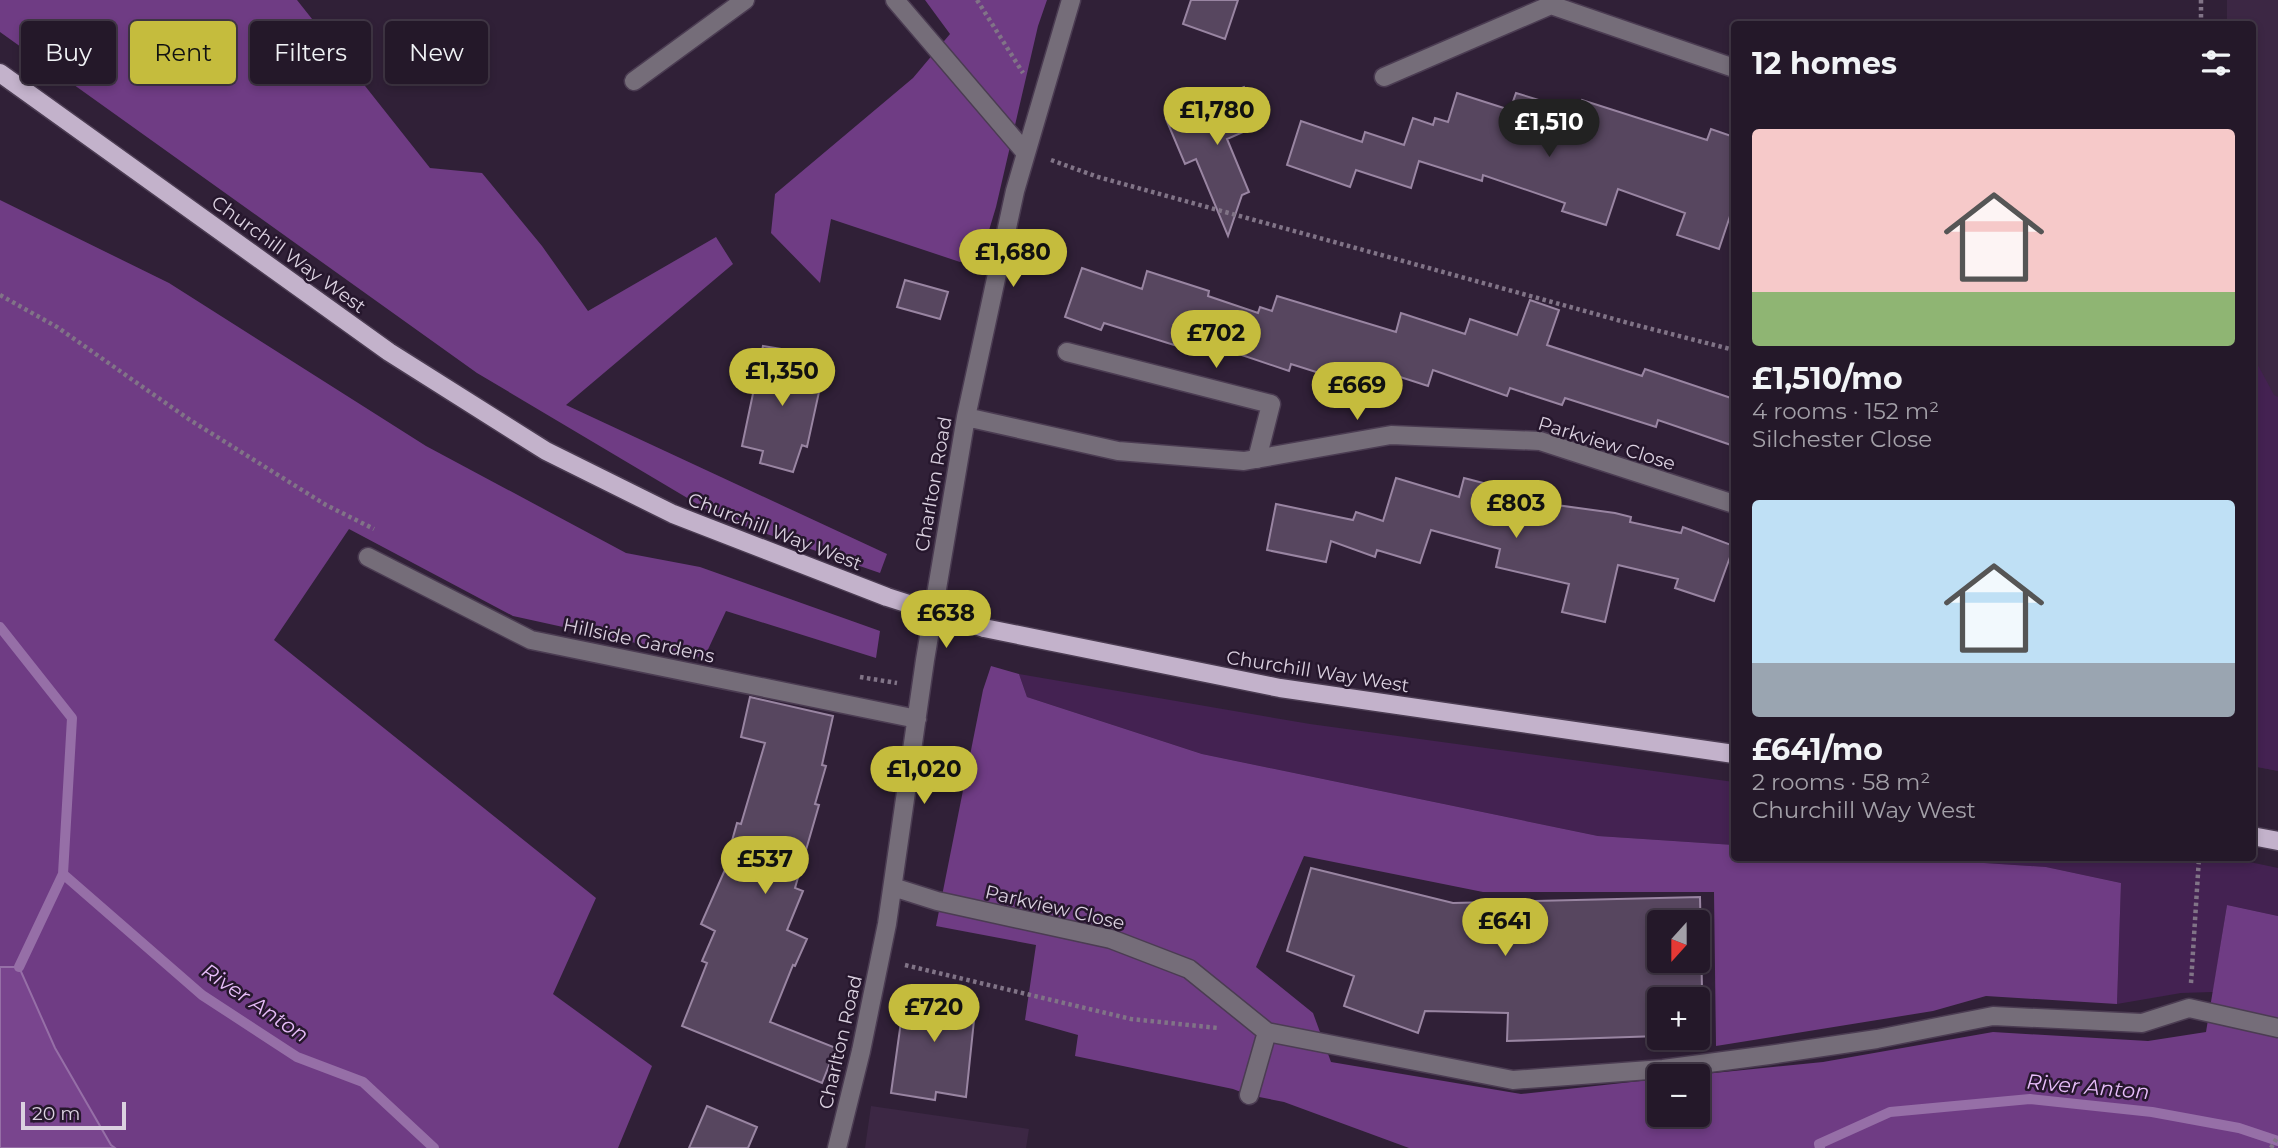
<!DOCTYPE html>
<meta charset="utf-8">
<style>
body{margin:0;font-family:Montserrat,sans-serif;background:#2c2131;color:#f1f3f6;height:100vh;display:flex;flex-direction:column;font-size:26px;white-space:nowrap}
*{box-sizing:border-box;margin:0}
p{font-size:23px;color:#a3a0a8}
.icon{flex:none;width:38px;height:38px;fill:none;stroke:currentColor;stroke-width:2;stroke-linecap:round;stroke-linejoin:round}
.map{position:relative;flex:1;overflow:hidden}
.drawer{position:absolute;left:1731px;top:21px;width:525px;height:840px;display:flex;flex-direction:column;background:#241829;border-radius:7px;box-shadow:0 4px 10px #0003,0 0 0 2px #413746}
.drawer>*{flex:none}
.banner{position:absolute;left:21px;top:21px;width:665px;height:63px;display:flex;gap:14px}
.needle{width:46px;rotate:201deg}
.controls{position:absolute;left:1647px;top:910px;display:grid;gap:14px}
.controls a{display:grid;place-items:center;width:63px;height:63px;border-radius:7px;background:#241829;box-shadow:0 4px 10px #0003,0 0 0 2px #413746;font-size:35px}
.scale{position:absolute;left:21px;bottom:18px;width:105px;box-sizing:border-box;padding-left:7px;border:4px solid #dbd1e0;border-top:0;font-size:19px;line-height:24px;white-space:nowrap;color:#dbd1e0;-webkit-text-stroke:5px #26172d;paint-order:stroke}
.price{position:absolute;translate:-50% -60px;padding:0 16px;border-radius:24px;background:#c5bc3d;color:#111;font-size:23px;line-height:46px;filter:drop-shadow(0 2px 4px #0008)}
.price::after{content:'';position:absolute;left:50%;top:42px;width:21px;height:16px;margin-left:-10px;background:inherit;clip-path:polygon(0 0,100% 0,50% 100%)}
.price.on{background:#222;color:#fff}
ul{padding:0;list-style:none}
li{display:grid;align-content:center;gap:14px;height:371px;padding:0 21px}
li span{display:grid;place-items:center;height:217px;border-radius:7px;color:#555}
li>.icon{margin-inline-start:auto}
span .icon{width:126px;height:126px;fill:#fffc;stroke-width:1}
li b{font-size:30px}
h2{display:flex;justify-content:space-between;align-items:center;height:84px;padding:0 21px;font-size:30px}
.tag{padding:0 24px;border-radius:7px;background:#241829;box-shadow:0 4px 10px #0003,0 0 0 2px #413746;font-size:24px;line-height:63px}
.tag.on{background:#c5bc3d;color:#111}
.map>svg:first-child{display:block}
</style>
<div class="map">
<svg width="2278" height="1148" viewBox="0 0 2278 1148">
<rect width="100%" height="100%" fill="#302037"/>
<path fill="#3c2744" d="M 2227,0 L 2278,0 L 2278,771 L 2252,766 L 2252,24 L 2227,24 Z
M 871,1106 L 1029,1129 L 1026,1148 L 865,1148 Z"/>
<path fill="#442252" d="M 2252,354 L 2274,395 L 2278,397 L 2278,771 L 2252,766 Z
M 1019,674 L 1310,724 L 1734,782 L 1734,845 L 1598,836 L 1202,754 L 1027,697 Z
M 1908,858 L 2231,858 L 2278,868 L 2278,916 L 2227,905 L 2213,992 L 2181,993 L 2117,1004 L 2121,883 L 2046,867 Z"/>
<path fill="#6f3c84" d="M 0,0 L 297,0 L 430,168 L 482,173 L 542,246 L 588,311 L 716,237 L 733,264 L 566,405 L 887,554 L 880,573 L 721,518 L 477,373 L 0,32 Z
M 925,0 L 1047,0 L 1038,26 L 996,207 L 981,257 L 960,262 L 831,219 L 820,283 L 771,233 L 775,194 L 913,78 L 950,34 Z
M 0,200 L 169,283 L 426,446 L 626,553 L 700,567 L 880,631 L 876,658 L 726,611 L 704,658 L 513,616 L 349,529 L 274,640 L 596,898 L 553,994 L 652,1066 L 618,1148 L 115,1148 L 111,1145 L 55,1048 L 19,967 L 0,967 Z
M 991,666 L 1019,674 L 1027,697 L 1202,754 L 1598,836 L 1734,845 L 1734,858 L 1908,858 L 2046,867 L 2121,883 L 2117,1004 L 1986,996 L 1933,1011 L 1716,1046 L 1714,892 L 1483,892 L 1304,856 L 1256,967 L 1313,1013 L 1331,1062 L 1521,1094 L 1659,1079 L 1659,1115 L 1698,1115 L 1698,1076 L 1685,1076 L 1823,1062 L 1993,1032 L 2148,1041 L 2206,1032 L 2227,905 L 2278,916 L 2278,1148 L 1409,1148 L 1284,1102 L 1249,1095 L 1233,1089 L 1075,1056 L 1078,1035 L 1025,1020 L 1036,945 L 936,926 L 983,690 Z"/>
<path fill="#79458e" stroke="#966fa7" stroke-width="2" d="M 0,967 L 19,967 L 55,1048 L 111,1145 L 115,1148 L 0,1148 Z"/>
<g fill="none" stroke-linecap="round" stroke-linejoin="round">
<path stroke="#966fa7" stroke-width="10" d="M 0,627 L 72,718 L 63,874 L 19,967
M 63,874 L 202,995 L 297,1057 L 363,1082 L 434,1148
M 1820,1148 L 1819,1144 L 1890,1112 L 2030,1099 L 2152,1112 L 2239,1128 L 2278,1141"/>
</g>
<path fill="#57465f" stroke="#9985a2" stroke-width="2" fill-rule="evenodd" d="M 1191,0 L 1238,0 L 1225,39 L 1183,24 Z
M 1244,87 L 1259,125 L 1227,139 L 1249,192 L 1242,195 L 1228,236 L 1196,159 L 1185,164 L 1166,119 Z
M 1457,93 L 1510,110 L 1516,93 L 1578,112 L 1582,100 L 1707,140 L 1711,129 L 1734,137 L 1734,204 L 1719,249 L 1677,235 L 1685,213 L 1618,189 L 1606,225 L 1562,211 L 1565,203 L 1483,175 L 1482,181 L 1419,161 L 1411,188 L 1356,170 L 1350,187 L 1287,165 L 1301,121 L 1362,142 L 1365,132 L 1404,145 L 1413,118 L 1433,125 L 1435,118 L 1448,122 Z
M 1082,268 L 1142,289 L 1147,271 L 1209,291 L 1208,296 L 1258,313 L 1260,307 L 1272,311 L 1277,296 L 1396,332 L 1401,313 L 1465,334 L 1470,319 L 1517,335 L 1530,300 L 1559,310 L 1547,345 L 1642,376 L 1645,369 L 1734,399 L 1734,446 L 1658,420 L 1656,427 L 1565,398 L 1562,405 L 1510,388 L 1507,396 L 1433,370 L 1428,386 L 1360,364 L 1354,384 L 1291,364 L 1289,371 L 1227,350 L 1225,355 L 1175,339 L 1174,345 L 1104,323 L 1101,330 L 1065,317 Z
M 905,280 L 948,292 L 940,319 L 897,307 Z
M 763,346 L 794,351 L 792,362 L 824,369 L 807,447 L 802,445 L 793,472 L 760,463 L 763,451 L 742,446 Z
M 1396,478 L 1459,497 L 1464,478 L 1514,491 L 1512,499 L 1615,513 L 1631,517 L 1630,522 L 1681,533 L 1683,527 L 1734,546 L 1714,601 L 1675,588 L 1678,579 L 1618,565 L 1605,622 L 1562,612 L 1569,584 L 1496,567 L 1500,549 L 1431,530 L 1420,563 L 1377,550 L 1375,557 L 1331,541 L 1326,562 L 1267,550 L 1276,504 L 1353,520 L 1356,512 L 1383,521 Z
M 750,697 L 833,716 L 822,765 L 826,766 L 815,804 L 819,805 L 795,888 L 803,891 L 787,930 L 807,939 L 795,966 L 793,965 L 770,1022 L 836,1048 L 822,1083 L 682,1026 L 707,963 L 702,961 L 715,931 L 701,924 L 731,856 L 728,855 L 737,823 L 741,824 L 765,743 L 741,737 Z
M 1311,868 L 1453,903 L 1700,897 L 1703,1034 L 1698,1034 L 1698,999 L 1659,999 L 1659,1036 L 1507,1041 L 1508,1013 L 1425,1011 L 1418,1033 L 1344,1006 L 1354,976 L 1287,951 ZM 1659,922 L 1698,922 L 1698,961 L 1659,961 Z
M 906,986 L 960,992 L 959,999 L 976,1001 L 966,1097 L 936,1092 L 935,1100 L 891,1093 Z
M 707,1106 L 757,1127 L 748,1148 L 689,1148 Z"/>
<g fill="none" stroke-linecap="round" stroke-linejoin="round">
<defs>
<path id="minor" d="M 895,0 L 1025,152
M 1384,77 L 1551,5 L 1734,68
M 634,81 L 745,0
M 1067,352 L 1271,404 L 1257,459
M 966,417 L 1118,451 L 1244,461 L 1391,435 L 1540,441 L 1734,504
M 368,557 L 531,640 L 917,719
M 893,887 L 937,901 L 1111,939 L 1189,969 L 1267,1032 L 1513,1080 L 1663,1069 L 1769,1055 L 1877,1039 L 1993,1016 L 2142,1023 L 2189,1008 L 2278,1028
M 1249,1095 L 1267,1032
M 837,1148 L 861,1051 L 887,924 L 925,660 L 966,417 L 1015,191 L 1071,0"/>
<path id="major" d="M 0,73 L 389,352 L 546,451 L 673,514 L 887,597
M 984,628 L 1280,688 L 1734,754
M 2252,836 L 2278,841"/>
</defs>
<use href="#minor" stroke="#4b3c52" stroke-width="21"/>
<use href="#major" stroke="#4b3c52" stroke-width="21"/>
<path stroke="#817487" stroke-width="4.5" stroke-dasharray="3.5 3.5" stroke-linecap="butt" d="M 977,0 L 1023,73
M 2201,0 L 2201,24
M 1051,160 L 1098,177 L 1632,324 L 1734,350
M 0,295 L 57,327 L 190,420 L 326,505 L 374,529
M 860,677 L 897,683
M 905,965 L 1131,1019 L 1218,1028
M 2191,983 L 2199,858
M 2271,1148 L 2278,1136"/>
<use href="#minor" stroke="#756d79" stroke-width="18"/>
<use href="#major" stroke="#c3b2cb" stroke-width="18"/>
<defs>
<path id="major-bridge" d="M 887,597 L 984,628"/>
</defs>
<use href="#major-bridge" stroke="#4b3c52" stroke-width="21" stroke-linecap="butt"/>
<use href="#major-bridge" stroke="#c3b2cb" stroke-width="18"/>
</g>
<g text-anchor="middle" stroke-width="5" stroke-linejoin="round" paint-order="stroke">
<g font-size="19" fill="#dbd1e0" stroke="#26172d">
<text transform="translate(289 254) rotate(36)" y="7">Churchill Way West</text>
<text transform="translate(1607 443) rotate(17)" y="7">Parkview Close</text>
<text transform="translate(933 484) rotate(-80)" y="7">Charlton Road</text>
<text transform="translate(775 531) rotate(21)" y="7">Churchill Way West</text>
<text transform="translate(639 640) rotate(12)" y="7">Hillside Gardens</text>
<text transform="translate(1318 671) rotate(9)" y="7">Churchill Way West</text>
<text transform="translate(1055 907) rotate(13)" y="7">Parkview Close</text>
<text transform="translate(840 1042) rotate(-77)" y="7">Charlton Road</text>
</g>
<g font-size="21" font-style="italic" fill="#e7bdf9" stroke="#26172d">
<text transform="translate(255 1003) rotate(34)" y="7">River Anton</text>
<text transform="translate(2088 1087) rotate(5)" y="7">River Anton</text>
</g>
</g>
</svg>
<div class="controls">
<a><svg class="needle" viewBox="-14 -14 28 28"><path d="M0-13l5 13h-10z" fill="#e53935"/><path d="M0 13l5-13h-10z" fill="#a3a0a8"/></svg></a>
<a>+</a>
<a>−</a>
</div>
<div class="scale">20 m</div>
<b class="price" style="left:1217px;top:147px">£1,780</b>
<b class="price on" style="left:1549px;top:159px">£1,510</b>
<b class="price" style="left:1013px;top:289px">£1,680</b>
<b class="price" style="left:1216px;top:370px">£702</b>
<b class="price" style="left:782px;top:408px">£1,350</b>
<b class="price" style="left:1357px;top:422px">£669</b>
<b class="price" style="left:1516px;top:540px">£803</b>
<b class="price" style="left:946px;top:650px">£638</b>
<b class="price" style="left:924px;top:806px">£1,020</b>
<b class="price" style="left:765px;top:896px">£537</b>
<b class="price" style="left:1505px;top:958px">£641</b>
<b class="price" style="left:934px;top:1044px">£720</b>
<div class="banner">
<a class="tag">Buy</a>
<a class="tag on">Rent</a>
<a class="tag">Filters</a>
<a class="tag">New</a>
</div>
<section class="drawer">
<h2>12 homes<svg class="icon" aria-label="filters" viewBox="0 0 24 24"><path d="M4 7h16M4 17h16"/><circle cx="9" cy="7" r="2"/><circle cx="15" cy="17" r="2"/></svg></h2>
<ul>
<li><span style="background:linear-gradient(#f6c9c9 75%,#8fb573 0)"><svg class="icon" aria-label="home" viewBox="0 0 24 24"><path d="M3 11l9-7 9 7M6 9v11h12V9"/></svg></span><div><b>£1,510/mo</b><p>4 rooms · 152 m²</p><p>Silchester Close</p></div></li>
<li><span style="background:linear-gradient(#bfe0f5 75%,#9aa5b1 0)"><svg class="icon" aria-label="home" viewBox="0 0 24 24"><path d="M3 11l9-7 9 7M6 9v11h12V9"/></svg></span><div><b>£641/mo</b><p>2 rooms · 58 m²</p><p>Churchill Way West</p></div></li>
</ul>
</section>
</div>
